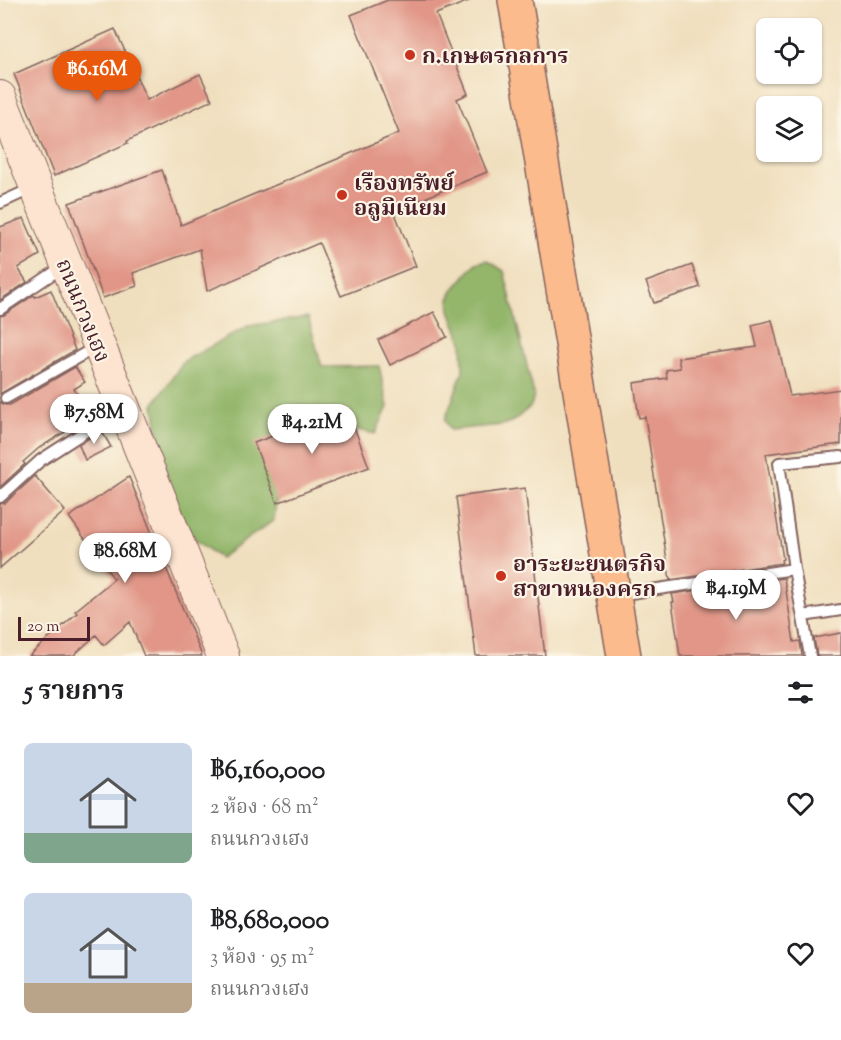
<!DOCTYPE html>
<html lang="th">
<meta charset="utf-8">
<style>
body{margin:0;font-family:"Sorts Mill Goudy","Noto Serif Thai",serif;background:#f2f2f2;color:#202124;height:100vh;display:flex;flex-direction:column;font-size:22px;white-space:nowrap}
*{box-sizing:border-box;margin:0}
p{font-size:20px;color:#757577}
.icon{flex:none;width:33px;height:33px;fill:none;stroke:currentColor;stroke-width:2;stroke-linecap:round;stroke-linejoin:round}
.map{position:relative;height:656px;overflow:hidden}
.details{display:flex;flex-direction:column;background:#fff;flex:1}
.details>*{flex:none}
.controls{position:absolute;left:756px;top:18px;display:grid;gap:12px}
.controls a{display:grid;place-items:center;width:66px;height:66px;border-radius:9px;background:#fff;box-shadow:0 2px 4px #0004;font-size:30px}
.scale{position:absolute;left:18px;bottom:15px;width:72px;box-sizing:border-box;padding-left:6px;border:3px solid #4a1f2b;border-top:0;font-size:16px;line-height:21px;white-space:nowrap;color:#4a1f2b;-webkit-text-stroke:4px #fcf5e5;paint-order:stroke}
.price{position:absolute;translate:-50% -51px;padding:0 14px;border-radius:21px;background:#fff;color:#222;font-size:20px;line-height:39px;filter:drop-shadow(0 2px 3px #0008)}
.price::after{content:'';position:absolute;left:50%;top:36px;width:18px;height:14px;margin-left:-9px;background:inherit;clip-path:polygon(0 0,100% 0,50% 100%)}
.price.on{background:#ea580c;color:#fff}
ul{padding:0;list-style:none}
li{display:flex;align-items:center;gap:18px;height:150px;padding:0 24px}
li span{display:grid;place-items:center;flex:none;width:168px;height:120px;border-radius:9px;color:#555}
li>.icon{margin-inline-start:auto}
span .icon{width:72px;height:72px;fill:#fffc;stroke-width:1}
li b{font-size:26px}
h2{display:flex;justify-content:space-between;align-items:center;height:72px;padding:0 24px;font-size:26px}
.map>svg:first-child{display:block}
</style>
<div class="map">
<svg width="841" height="656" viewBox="0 0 841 656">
<rect width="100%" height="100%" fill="#fcf5e5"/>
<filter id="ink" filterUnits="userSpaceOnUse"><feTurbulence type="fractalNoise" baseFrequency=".0167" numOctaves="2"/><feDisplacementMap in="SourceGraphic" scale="12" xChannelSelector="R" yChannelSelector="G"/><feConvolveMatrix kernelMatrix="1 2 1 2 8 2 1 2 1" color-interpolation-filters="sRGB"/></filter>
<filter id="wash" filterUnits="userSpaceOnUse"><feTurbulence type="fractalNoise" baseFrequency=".008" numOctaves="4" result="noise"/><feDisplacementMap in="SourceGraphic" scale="24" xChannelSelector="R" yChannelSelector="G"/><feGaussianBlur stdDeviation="1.35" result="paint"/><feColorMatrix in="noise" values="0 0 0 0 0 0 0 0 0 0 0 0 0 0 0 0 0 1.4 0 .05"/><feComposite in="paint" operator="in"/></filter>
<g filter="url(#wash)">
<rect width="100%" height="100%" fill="#f0dfbe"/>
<path fill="#93b66a" stroke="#6e6a4a" stroke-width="1.5" d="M 487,260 L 504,271 L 534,395 L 531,406 L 513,421 L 502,425 L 450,430 L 445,420 L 463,371 L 462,342 L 450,310 L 449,299 L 454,289 L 476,263 Z
M 308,317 L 322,367 L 379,366 L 388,407 L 375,434 L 329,423 L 279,477 L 274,520 L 220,558 L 188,534 L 163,465 L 154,404 L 184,361 L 248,326 Z"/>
<g id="blocks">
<path fill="#e19687" d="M 388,0 L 468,0 L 469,1 L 436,14 L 468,94 L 457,99 L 487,172 L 394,211 L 416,266 L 341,296 L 319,243 L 207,291 L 200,249 L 133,273 L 137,286 L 103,298 L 69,203 L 162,170 L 181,225 L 399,133 L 351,15 Z
M 115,29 L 147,100 L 200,74 L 212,100 L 127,141 L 128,143 L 54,176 L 14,74 Z
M 24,218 L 40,255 L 18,268 L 27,282 L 0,300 L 0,227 Z
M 692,265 L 700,287 L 654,303 L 646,282 Z
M 51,290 L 75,350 L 0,394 L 0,316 L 4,315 L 34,295 L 35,297 Z
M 434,312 L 447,337 L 390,365 L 378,340 Z
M 772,320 L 790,396 L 841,389 L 841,444 L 766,454 L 783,559 L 781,560 L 782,563 L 670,580 L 645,417 L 639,418 L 634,383 L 667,378 L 666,370 L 680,368 L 678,358 L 757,347 L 752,325 Z
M 75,367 L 85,382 L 74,389 L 93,418 L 72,431 L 71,428 L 39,448 L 23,462 L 25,464 L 0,487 L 0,402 L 5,405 L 10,405 Z
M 347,408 L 369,467 L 277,503 L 254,443 Z
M 101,430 L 111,447 L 85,460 L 79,445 Z
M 35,476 L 65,511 L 0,568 L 0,504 L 5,503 Z
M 129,477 L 202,656 L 144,656 L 130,622 L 104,645 L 96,635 L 73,656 L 29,656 L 77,613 L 75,611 L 114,579 L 69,517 Z
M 525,488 L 545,656 L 476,656 L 456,497 Z
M 784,578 L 794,642 L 800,641 L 802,656 L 680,656 L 672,602 L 674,602 L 672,594 Z
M 841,633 L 841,656 L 817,656 L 814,638 Z"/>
</g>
</g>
<g filter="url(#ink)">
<use href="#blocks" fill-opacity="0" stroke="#84625e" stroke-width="1.5"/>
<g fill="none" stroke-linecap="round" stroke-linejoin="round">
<defs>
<path id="lane" d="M 0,203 L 33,188
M 0,309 L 64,266
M 6,398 L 96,347
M 0,497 L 41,460 L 120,409
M 617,595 L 794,569
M 803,616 L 841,610
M 810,656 L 794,569 L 779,463 L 841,457"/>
<path id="secondary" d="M 0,97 L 223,656"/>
<path id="primary" d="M 515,0 L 624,656"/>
</defs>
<use href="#lane" stroke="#84625e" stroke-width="14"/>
<use href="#secondary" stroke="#84625e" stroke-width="34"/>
<use href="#primary" stroke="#84625e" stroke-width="36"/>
<use href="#lane" stroke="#fff" stroke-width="10"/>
<use href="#secondary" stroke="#fde4d1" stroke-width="32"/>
<use href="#primary" stroke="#fbbb8c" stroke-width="33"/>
</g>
</g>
<g fill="#c8321e" stroke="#fcf5e5" stroke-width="2">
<circle cx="410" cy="55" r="6"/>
<circle cx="342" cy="195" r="6"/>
<circle cx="501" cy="576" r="6"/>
</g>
<g text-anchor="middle" stroke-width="4.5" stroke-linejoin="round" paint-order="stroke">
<g font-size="22" font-weight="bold" fill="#4a1f2b" stroke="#fcf5e5" text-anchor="start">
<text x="422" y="63">ก.เกษตรกลการ</text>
<text x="354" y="190">เรืองทรัพย์<tspan x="354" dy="25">อลูมิเนียม</tspan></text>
<text x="513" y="571">อาระยะยนตรกิจ<tspan x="513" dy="25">สาขาหนองครก</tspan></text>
</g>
<g font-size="22" fill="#4a1f2b" stroke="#fcf5e5">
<text transform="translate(84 310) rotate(68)" y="8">ถนนกวงเฮง</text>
</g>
</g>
</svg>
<div class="controls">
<a><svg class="icon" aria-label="locate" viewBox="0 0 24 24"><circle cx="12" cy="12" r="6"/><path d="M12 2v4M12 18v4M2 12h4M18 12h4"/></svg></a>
<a><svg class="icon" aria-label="layers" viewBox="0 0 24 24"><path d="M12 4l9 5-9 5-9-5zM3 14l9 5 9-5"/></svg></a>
</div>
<div class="scale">20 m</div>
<b class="price on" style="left:97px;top:102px">฿6.16M</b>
<b class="price" style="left:94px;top:445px">฿7.58M</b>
<b class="price" style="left:312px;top:455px">฿4.21M</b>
<b class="price" style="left:125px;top:584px">฿8.68M</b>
<b class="price" style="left:736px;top:621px">฿4.19M</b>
</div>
<section class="details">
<h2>5 รายการ<svg class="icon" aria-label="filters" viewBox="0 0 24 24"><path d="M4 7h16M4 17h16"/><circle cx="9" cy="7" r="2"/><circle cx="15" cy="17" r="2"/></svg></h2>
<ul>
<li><span style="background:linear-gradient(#c9d6e8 75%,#7fa58c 0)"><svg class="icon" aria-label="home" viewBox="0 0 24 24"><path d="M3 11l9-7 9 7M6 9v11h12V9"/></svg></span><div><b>฿6,160,000</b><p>2 ห้อง · 68 m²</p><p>ถนนกวงเฮง</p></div><svg class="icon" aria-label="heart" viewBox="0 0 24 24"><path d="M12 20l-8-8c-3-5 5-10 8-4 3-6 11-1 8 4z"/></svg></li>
<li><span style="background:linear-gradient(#c9d6e8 75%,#b9a48a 0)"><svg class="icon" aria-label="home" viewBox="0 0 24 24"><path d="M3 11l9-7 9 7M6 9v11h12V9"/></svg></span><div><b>฿8,680,000</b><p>3 ห้อง · 95 m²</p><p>ถนนกวงเฮง</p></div><svg class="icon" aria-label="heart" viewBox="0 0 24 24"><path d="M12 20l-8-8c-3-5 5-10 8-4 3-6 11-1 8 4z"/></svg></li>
</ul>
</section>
